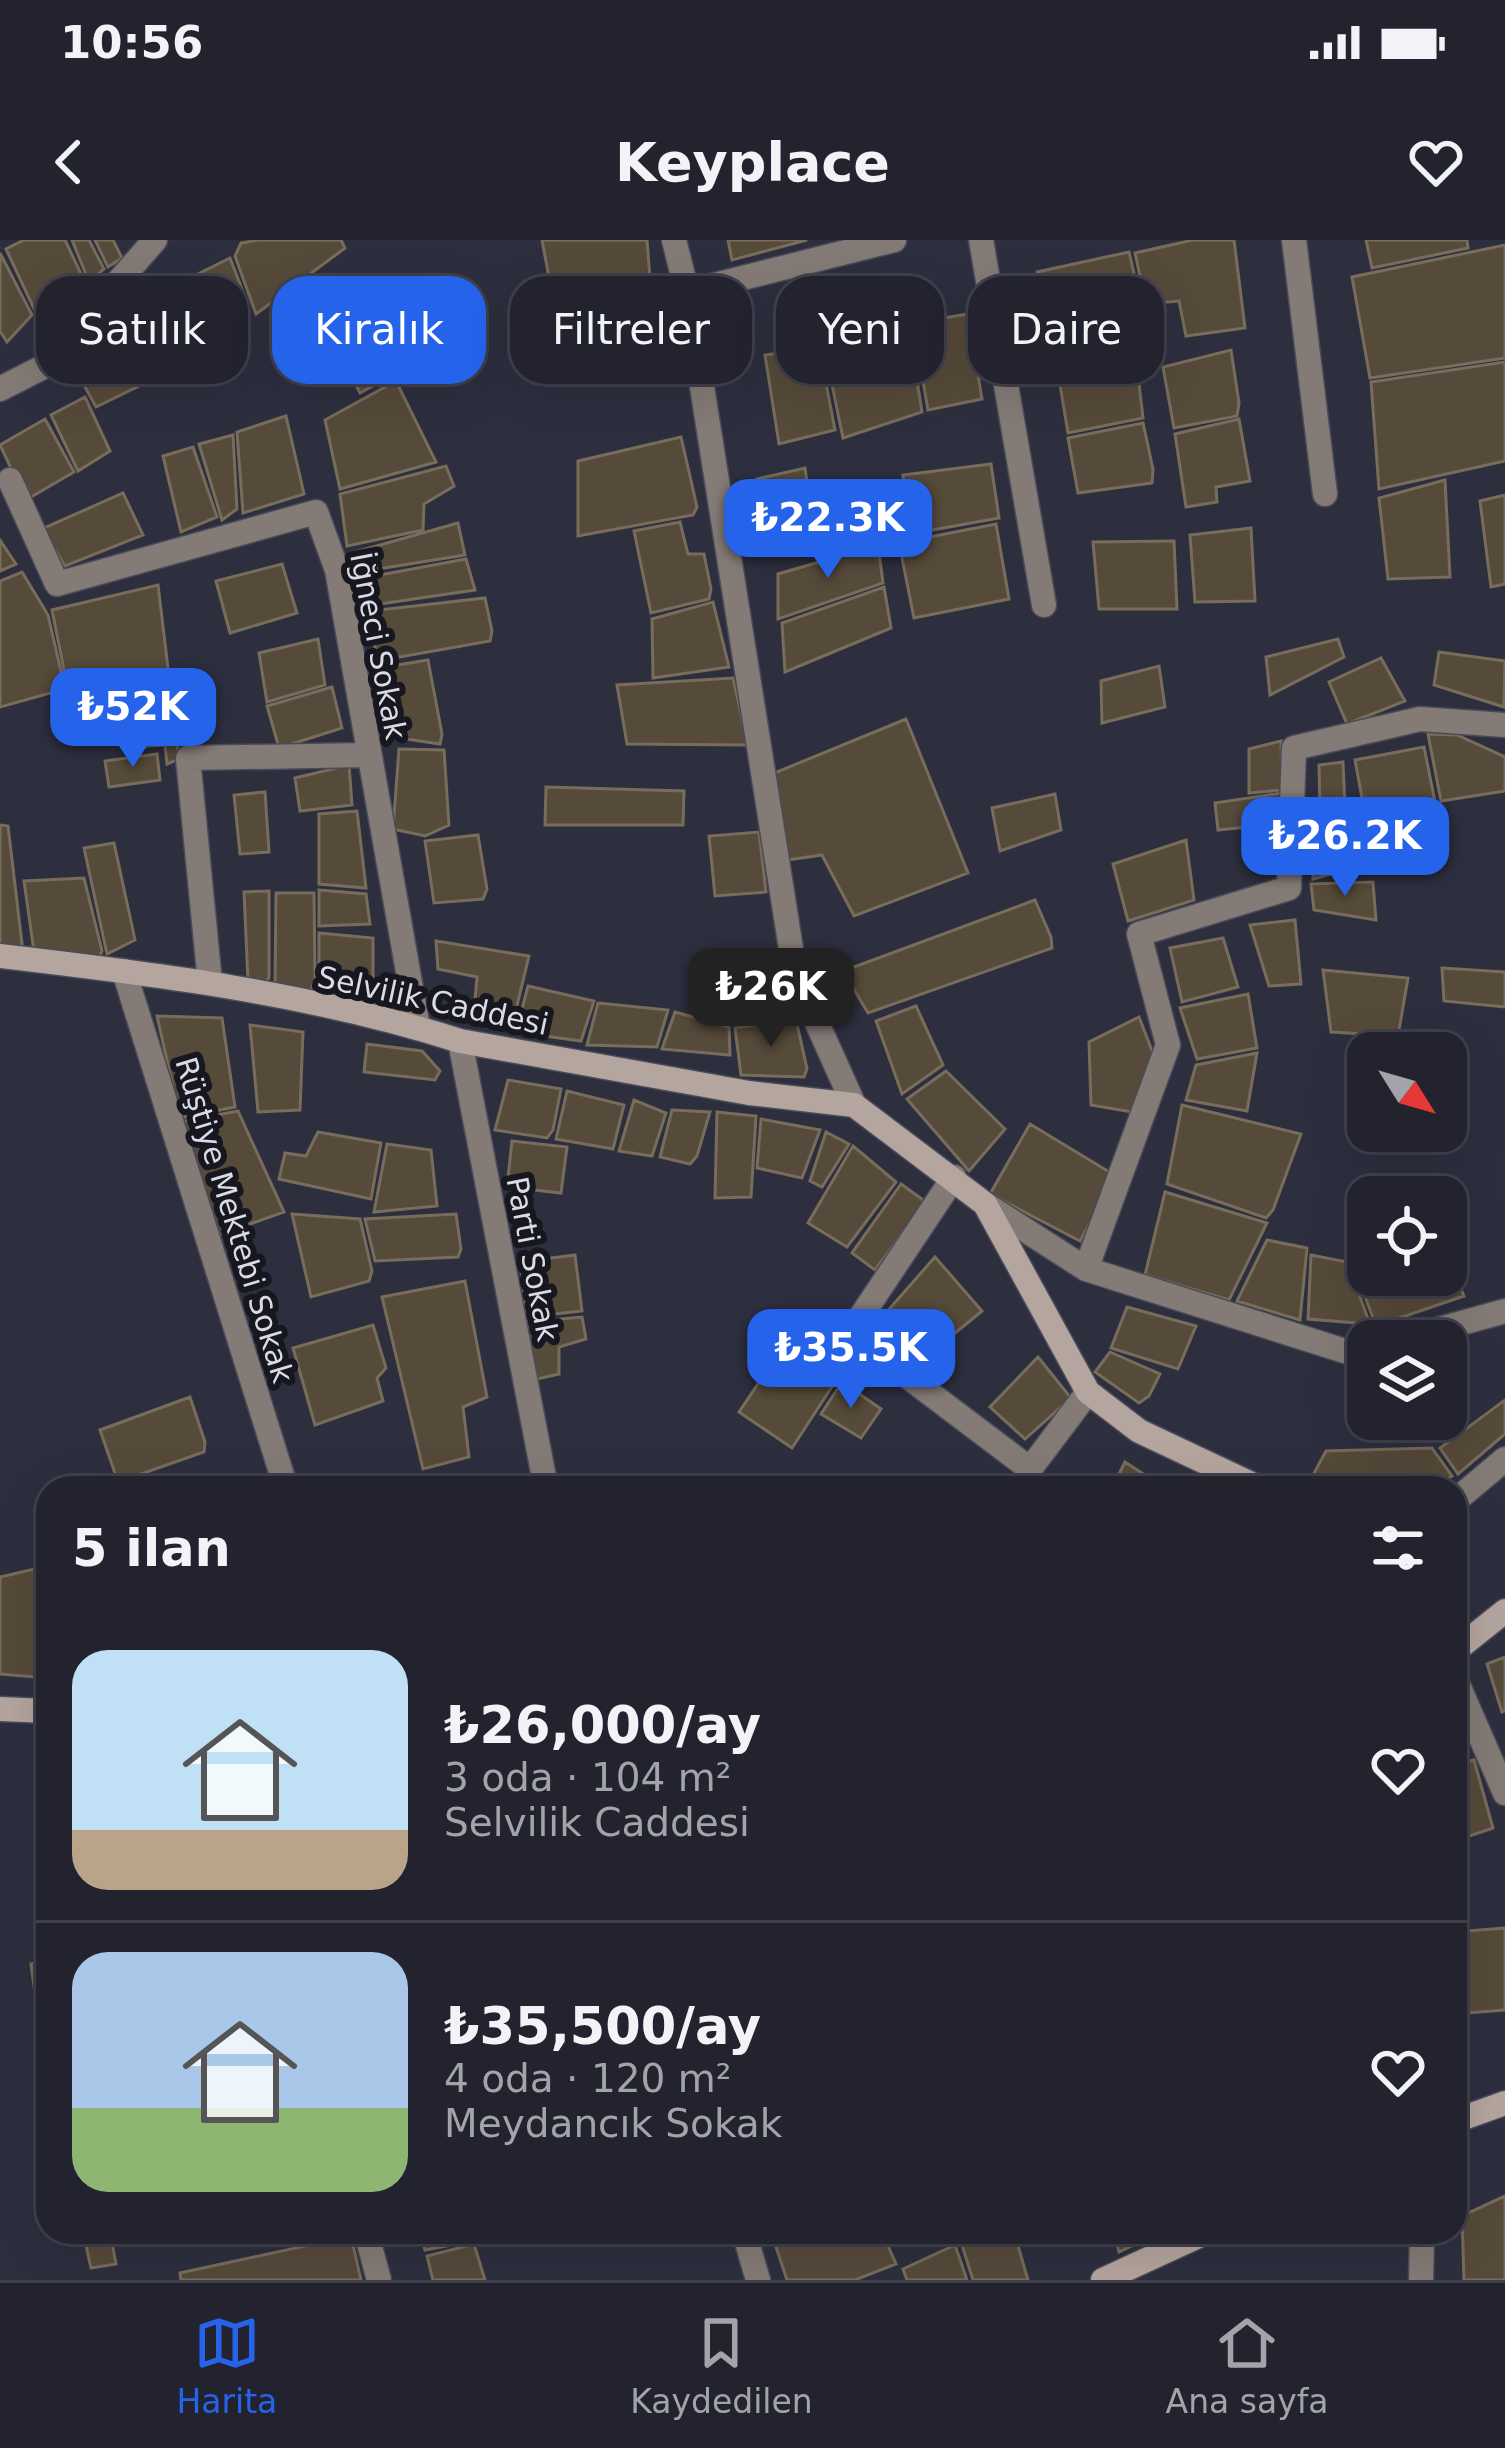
<!DOCTYPE html>
<html lang="tr">
<meta charset="utf-8">
<style>
body{margin:0;font-family:"DejaVu Sans",sans-serif;background:#2e2f3b;color:#f1f3f6;height:100vh;display:flex;flex-direction:column;font-size:45px;white-space:nowrap}
*{box-sizing:border-box;margin:0}
p{font-size:39px;color:#a2a4aa}
.icon{flex:none;width:66px;height:66px;fill:none;stroke:currentColor;stroke-width:2;stroke-linecap:round;stroke-linejoin:round}
.map{position:relative;flex:1;overflow:hidden}
.panel{position:absolute;left:36px;top:1236px;width:1431px;height:768px;display:flex;flex-direction:column;background:#22232f;border-radius:36px;box-shadow:0 12px 48px #0002,0 0 0 3px #3f404b}
.panel>*{flex:none}
.hud{position:absolute;left:36px;top:36px;width:1434px;height:108px;display:flex;gap:24px}
.needle{width:78px;rotate:127deg}
.fabs{position:absolute;left:1347px;top:792px;display:grid;gap:24px}
.fabs a{display:grid;place-items:center;width:120px;height:120px;border-radius:24px;background:#22232f;box-shadow:0 12px 48px #0002,0 0 0 3px #3f404b;font-size:60px}
.price{position:absolute;translate:-50% -102px;padding:0 27px;border-radius:24px;background:#2563eb;color:#fff;font-size:39px;line-height:78px;filter:drop-shadow(0 3px 6px #0008)}
.price::after{content:'';position:absolute;left:50%;top:72px;width:36px;height:27px;margin-left:-18px;background:inherit;clip-path:polygon(0 0,100% 0,50% 100%)}
.price.active{background:#222;color:#fff}
ul{padding:0;list-style:none}
li{display:flex;align-items:center;gap:36px;height:300px;padding:0 36px}
li+li{border-top:3px solid #3f404b}
li span{display:grid;place-items:center;flex:none;width:336px;height:240px;border-radius:36px;color:#555}
li>.icon{margin-inline-start:auto}
span .icon{width:144px;height:144px;fill:#fffc;stroke-width:1}
li b{font-size:51px}
h2{display:flex;justify-content:space-between;align-items:center;height:144px;padding:0 36px;font-size:51px}
.tag{padding:0 42px;border-radius:36px;background:#22232f;box-shadow:0 12px 48px #0002,0 0 0 3px #3f404b;font-size:42px;line-height:108px}
.tag.active{background:#2563eb;color:#fff}
.status{display:flex;justify-content:space-between;align-items:center;height:84px;padding:0 60px;background:#22232f;direction:ltr}
.status svg{height:33px;fill:currentColor}
header{display:flex;justify-content:space-between;align-items:center;height:156px;padding:0 36px;background:#22232f;font-size:54px;font-weight:800}
.dock{display:flex;justify-content:space-around;align-items:center;height:168px;border-top:3px solid #3f404b;background:#22232f;font-size:33px;color:#a2a4aa}
.dock a{display:grid;justify-items:center;gap:6px}
.dock .active{color:#2563eb}
.map>svg:first-child{display:block}
</style>
<div class="status"><b>10:56</b><svg viewBox="0 0 49 12"><path d="M0 12V9h3v3zM5 12V6h3v6zM10 12V3h3v9zM15 12V0h3v12zM26 1h20v11H26zM47 4h2v5h-2z"/></svg></div>
<header><svg class="icon" aria-label="back" viewBox="0 0 24 24"><path d="M15 5l-7 7 7 7"/></svg>Keyplace<svg class="icon" aria-label="heart" viewBox="0 0 24 24"><path d="M12 20l-8-8c-3-5 5-10 8-4 3-6 11-1 8 4z"/></svg></header>
<div class="map">
<svg width="1505" height="2040" viewBox="0 0 1505 2040">
<rect width="100%" height="100%" fill="#2d2f3f"/>
<path fill="#564a3a" stroke="#786c5b" stroke-width="3" d="M 24,0 L 65,0 L 84,40 L 36,73 L 6,9 Z
M 72,0 L 89,0 L 104,29 L 89,42 Z
M 95,0 L 113,0 L 122,18 L 108,27 Z
M 259,0 L 341,0 L 345,8 L 256,74 L 235,16 L 241,3 Z
M 542,0 L 647,0 L 651,50 L 555,70 Z
M 728,0 L 807,0 L 732,20 Z
M 1193,0 L 1234,0 L 1245,88 L 1186,96 L 1179,61 L 1146,64 L 1135,13 Z
M 1366,0 L 1467,0 L 1468,8 L 1372,28 Z
M 1505,5 L 1505,118 L 1370,138 L 1352,37 Z
M 1129,12 L 1144,76 L 1122,90 L 1121,107 L 1055,118 L 1037,32 Z
M 0,13 L 32,75 L 7,102 L 0,91 Z
M 230,18 L 247,62 L 198,91 L 178,44 Z
M 176,54 L 205,117 L 150,142 L 125,91 Z
M 968,74 L 982,159 L 928,170 L 913,83 Z
M 908,84 L 922,172 L 843,198 L 823,101 Z
M 121,94 L 145,143 L 96,167 L 74,127 Z
M 372,97 L 393,135 L 360,153 L 340,115 Z
M 819,107 L 835,190 L 779,204 L 765,115 Z
M 1135,109 L 1143,178 L 1068,193 L 1058,133 Z
M 1231,110 L 1239,163 L 1237,176 L 1174,188 L 1163,127 Z
M 1505,122 L 1505,221 L 1379,249 L 1371,142 Z
M 396,141 L 436,222 L 340,249 L 325,180 Z
M 85,157 L 110,211 L 78,231 L 51,175 Z
M 286,176 L 304,254 L 243,273 L 237,192 Z
M 45,179 L 74,232 L 26,260 L 0,205 Z
M 1239,179 L 1250,241 L 1216,247 L 1217,262 L 1186,267 L 1175,194 Z
M 1143,183 L 1153,229 L 1152,243 L 1078,253 L 1068,198 Z
M 233,195 L 237,269 L 222,280 L 199,204 Z
M 681,197 L 697,267 L 693,275 L 578,296 L 578,221 Z
M 193,207 L 217,277 L 181,292 L 163,216 Z
M 991,224 L 999,278 L 910,294 L 903,235 Z
M 446,226 L 454,246 L 424,264 L 423,290 L 347,306 L 340,254 Z
M 805,228 L 813,287 L 773,308 L 757,239 Z
M 1445,240 L 1450,337 L 1388,339 L 1379,258 Z
M 123,253 L 143,295 L 65,326 L 42,289 Z
M 1505,255 L 1505,344 L 1491,347 L 1480,261 Z
M 680,282 L 688,314 L 704,314 L 711,349 L 709,359 L 651,373 L 634,291 Z
M 458,283 L 465,315 L 353,333 L 348,314 Z
M 996,284 L 1009,359 L 914,378 L 899,303 Z
M 1251,288 L 1255,361 L 1195,362 L 1190,295 Z
M 0,300 L 16,324 L 0,331 Z
M 1174,301 L 1177,369 L 1099,369 L 1093,302 Z
M 878,305 L 883,343 L 778,379 L 778,334 Z
M 466,319 L 475,350 L 359,367 L 353,340 Z
M 282,324 L 297,373 L 230,393 L 216,341 Z
M 22,332 L 48,375 L 65,449 L 0,467 L 0,341 Z
M 158,345 L 179,519 L 167,524 L 165,505 L 123,508 L 117,485 L 89,486 L 80,456 L 68,450 L 52,370 Z
M 884,347 L 891,388 L 785,432 L 782,383 Z
M 485,358 L 492,391 L 490,401 L 377,421 L 370,371 Z
M 713,362 L 729,427 L 653,438 L 652,379 Z
M 318,399 L 325,445 L 267,462 L 259,413 Z
M 1338,399 L 1344,417 L 1270,455 L 1266,417 Z
M 1439,412 L 1505,421 L 1504,467 L 1434,445 Z
M 1381,418 L 1405,461 L 1347,484 L 1329,442 Z
M 428,420 L 442,494 L 440,504 L 386,496 L 379,428 Z
M 1159,426 L 1165,467 L 1102,483 L 1101,441 Z
M 733,438 L 748,505 L 627,504 L 617,445 Z
M 332,447 L 342,488 L 279,508 L 267,466 Z
M 906,479 L 968,633 L 854,676 L 822,615 L 787,620 L 772,534 Z
M 1428,494 L 1457,495 L 1505,517 L 1505,551 L 1441,561 Z
M 1281,501 L 1282,550 L 1249,553 L 1249,509 Z
M 1424,507 L 1440,587 L 1370,601 L 1355,520 Z
M 399,509 L 444,510 L 449,585 L 425,596 L 393,589 Z
M 157,514 L 160,540 L 109,547 L 105,521 Z
M 1343,522 L 1345,567 L 1320,573 L 1319,525 Z
M 349,525 L 352,565 L 300,571 L 295,538 Z
M 546,547 L 684,551 L 683,585 L 545,585 Z
M 265,552 L 269,612 L 240,614 L 234,555 Z
M 1282,553 L 1283,583 L 1218,590 L 1215,563 Z
M 1055,554 L 1061,590 L 1000,611 L 992,568 Z
M 357,571 L 366,648 L 319,644 L 319,574 Z
M 1343,576 L 1343,631 L 1313,639 L 1315,578 Z
M 0,585 L 8,586 L 23,712 L 0,710 Z
M 759,592 L 766,652 L 715,656 L 709,596 Z
M 478,595 L 487,649 L 483,659 L 434,663 L 425,601 Z
M 1186,600 L 1194,660 L 1128,681 L 1113,624 Z
M 114,603 L 135,700 L 107,714 L 84,608 Z
M 84,638 L 102,711 L 99,719 L 35,719 L 24,641 Z
M 1373,642 L 1376,680 L 1314,670 L 1311,644 Z
M 319,650 L 366,654 L 370,684 L 319,686 Z
M 269,651 L 269,737 L 265,746 L 248,741 L 244,652 Z
M 276,653 L 314,653 L 315,739 L 311,751 L 275,747 Z
M 1035,660 L 1051,697 L 1052,708 L 868,773 L 843,731 Z
M 1295,680 L 1301,744 L 1269,746 L 1250,685 Z
M 319,693 L 373,698 L 373,755 L 319,751 Z
M 1223,698 L 1238,747 L 1182,762 L 1170,708 Z
M 436,701 L 529,716 L 512,786 L 473,782 L 477,737 L 438,729 Z
M 1442,728 L 1505,732 L 1505,767 L 1444,761 Z
M 1323,730 L 1408,738 L 1398,796 L 1331,792 Z
M 528,746 L 594,761 L 581,801 L 516,792 Z
M 1248,754 L 1257,808 L 1197,819 L 1180,768 Z
M 598,763 L 668,770 L 657,807 L 587,805 Z
M 916,766 L 943,825 L 902,854 L 876,781 Z
M 675,772 L 729,787 L 730,815 L 662,809 Z
M 157,776 L 222,778 L 235,867 L 180,878 Z
M 1139,777 L 1156,821 L 1138,873 L 1091,865 L 1089,802 Z
M 796,779 L 807,829 L 804,837 L 741,835 L 735,788 Z
M 250,785 L 303,792 L 300,870 L 258,872 Z
M 367,804 L 422,811 L 440,831 L 435,840 L 364,832 Z
M 1257,813 L 1247,871 L 1186,860 L 1196,825 Z
M 946,831 L 1005,889 L 969,931 L 907,859 Z
M 508,840 L 561,849 L 553,890 L 547,898 L 495,890 Z
M 567,851 L 624,865 L 613,909 L 556,899 Z
M 634,860 L 666,873 L 652,916 L 619,911 Z
M 1182,865 L 1301,894 L 1273,970 L 1266,978 L 1167,944 Z
M 672,870 L 710,872 L 697,916 L 690,924 L 660,917 Z
M 238,871 L 284,972 L 216,996 L 181,882 Z
M 717,872 L 756,876 L 751,957 L 715,958 Z
M 761,879 L 820,890 L 802,938 L 757,928 Z
M 1030,884 L 1116,936 L 1080,1001 L 990,954 Z
M 318,892 L 381,903 L 371,959 L 279,939 L 285,913 L 306,916 Z
M 826,892 L 849,904 L 822,947 L 810,941 Z
M 512,901 L 567,907 L 561,953 L 507,947 Z
M 387,904 L 431,910 L 437,966 L 374,972 Z
M 853,906 L 896,942 L 847,1007 L 808,983 Z
M 901,944 L 926,962 L 875,1030 L 852,1013 Z
M 1165,952 L 1267,983 L 1229,1060 L 1145,1035 Z
M 292,974 L 360,979 L 372,1031 L 369,1041 L 311,1057 Z
M 456,974 L 461,1009 L 458,1017 L 375,1021 L 365,979 Z
M 1267,1000 L 1307,1008 L 1300,1080 L 1237,1061 Z
M 1446,1014 L 1464,1056 L 1376,1086 L 1357,1035 L 1368,1031 L 1368,1035 L 1446,1035 Z
M 575,1015 L 582,1071 L 527,1077 L 520,1022 Z
M 1311,1015 L 1347,1022 L 1370,1084 L 1308,1079 Z
M 935,1017 L 982,1071 L 921,1121 L 884,1075 Z
M 465,1041 L 487,1157 L 463,1167 L 469,1217 L 423,1229 L 382,1057 Z
M 1127,1067 L 1196,1086 L 1178,1129 L 1111,1108 Z
M 582,1077 L 586,1099 L 559,1107 L 559,1134 L 537,1139 L 526,1082 Z
M 373,1085 L 386,1128 L 377,1138 L 383,1161 L 315,1185 L 293,1108 Z
M 785,1104 L 837,1139 L 792,1208 L 739,1172 Z
M 1110,1112 L 1160,1134 L 1149,1156 L 1139,1163 L 1095,1132 Z
M 1038,1117 L 1071,1158 L 1025,1199 L 990,1167 Z
M 842,1142 L 881,1169 L 861,1198 L 821,1174 Z
M 190,1157 L 205,1202 L 204,1212 L 118,1242 L 100,1190 Z
M 1505,1160 L 1505,1194 L 1458,1234 L 1440,1208 Z
M 1432,1208 L 1452,1236 L 1435,1248 L 1307,1246 L 1326,1211 Z
M 1125,1222 L 1165,1248 L 1112,1248 Z
M 621,1235 L 623,1248 L 561,1248 L 559,1240 Z
M 43,1327 L 48,1342 L 48,1438 L 0,1434 L 0,1337 Z
M 1505,1417 L 1505,1471 L 1502,1472 L 1487,1424 Z
M 1474,1520 L 1493,1588 L 1455,1601 L 1455,1524 Z
M 1505,1688 L 1505,1770 L 1455,1774 L 1455,1692 Z
M 48,1720 L 48,1756 L 36,1761 L 31,1724 Z
M 1505,1956 L 1505,2040 L 1464,2040 L 1462,1976 Z
M 83,1992 L 110,1992 L 116,2024 L 91,2028 Z
M 420,1992 L 469,1992 L 472,2001 L 425,2010 Z
M 771,1992 L 882,1992 L 896,2024 L 855,2040 L 787,2040 Z
M 983,1992 L 1014,1992 L 1028,2040 L 973,2040 L 961,2002 Z
M 1114,1992 L 1160,1992 L 1119,2012 Z
M 351,1996 L 361,2040 L 181,2040 L 180,2033 Z
M 474,2004 L 485,2040 L 433,2040 L 427,2016 Z
M 955,2005 L 967,2040 L 907,2040 L 903,2029 Z"/>
<g fill="none" stroke-linecap="round" stroke-linejoin="round">
<defs>
<path id="street" d="M 674,0 L 687,52 L 795,734 L 854,865
M 981,0 L 1044,365
M 1294,0 L 1325,254
M 687,52 L 894,0
M 0,149 L 43,127 L 155,0
M 10,240 L 57,344 L 316,272 L 337,330 L 418,788
M 124,731 L 286,1248
M 210,743 L 188,518 L 369,515
M 460,801 L 546,1248
M 954,937 L 850,1093 L 1030,1229
M 985,964 L 1086,1029 L 1351,1113 L 1368,1109
M 1086,1029 L 1168,805 L 1139,694 L 1289,648 L 1294,508 L 1420,479 L 1505,485
M 1396,1101 L 1505,1071
M 1023,1248 L 1030,1229 L 1088,1152
M 1455,1261 L 1505,1219
M 1455,1438 L 1505,1553
M 366,1992 L 379,2040
M 744,1992 L 758,2040
M 1421,2040 L 1422,1992"/>
<path id="secondary" d="M 0,716 C 154,734 311,753 460,801 L 749,853 L 854,865 L 985,964 L 1088,1152 L 1139,1191 L 1260,1248
M 1455,1411 L 1505,1371
M 0,1469 L 48,1471
M 1455,1881 L 1505,1863
M 1103,2040 L 1207,1992"/>
</defs>
<use href="#street" stroke="#494b5a" stroke-width="27"/>
<use href="#secondary" stroke="#494b5a" stroke-width="27"/>
<use href="#street" stroke="#847b76" stroke-width="24"/>
<use href="#secondary" stroke="#b4a59e" stroke-width="24"/>
</g>
<g text-anchor="middle" stroke-width="12" stroke-linejoin="round" paint-order="stroke">
<g font-size="30" fill="#dadbe6" stroke="#17171f">
<text transform="translate(378 406) rotate(79)" y="10">İğneci Sokak</text>
<text transform="translate(433 761) rotate(12)" y="10">Selvilik Caddesi</text>
<text transform="translate(234 980) rotate(73)" y="10">Rüştiye Mektebi Sokak</text>
<text transform="translate(532 1019) rotate(79)" y="10">Parti Sokak</text>
</g>
</g>
</svg>
<div class="fabs">
<a><svg class="needle" viewBox="-14 -14 28 28"><path d="M0-13l5 13h-10z" fill="#e53935"/><path d="M0 13l5-13h-10z" fill="#a2a4aa"/></svg></a>
<a><svg class="icon" aria-label="locate" viewBox="0 0 24 24"><circle cx="12" cy="12" r="6"/><path d="M12 2v4M12 18v4M2 12h4M18 12h4"/></svg></a>
<a><svg class="icon" aria-label="layers" viewBox="0 0 24 24"><path d="M12 4l9 5-9 5-9-5zM3 14l9 5 9-5"/></svg></a>
</div>
<b class="price" style="left:828px;top:341px">₺22.3K</b>
<b class="price" style="left:133px;top:530px">₺52K</b>
<b class="price" style="left:1345px;top:659px">₺26.2K</b>
<b class="price active" style="left:771px;top:810px">₺26K</b>
<b class="price" style="left:851px;top:1171px">₺35.5K</b>
<div class="hud">
<a class="tag">Satılık</a>
<a class="tag active">Kiralık</a>
<a class="tag">Filtreler</a>
<a class="tag">Yeni</a>
<a class="tag">Daire</a>
</div>
<section class="panel">
<h2>5 ilan<svg class="icon" aria-label="filters" viewBox="0 0 24 24"><path d="M4 7h16M4 17h16"/><circle cx="9" cy="7" r="2"/><circle cx="15" cy="17" r="2"/></svg></h2>
<ul>
<li><span style="background:linear-gradient(#bfe0f5 75%,#b9a48a 0)"><svg class="icon" aria-label="home" viewBox="0 0 24 24"><path d="M3 11l9-7 9 7M6 9v11h12V9"/></svg></span><div><b>₺26,000/ay</b><p>3 oda · 104 m²</p><p>Selvilik Caddesi</p></div><svg class="icon" aria-label="heart" viewBox="0 0 24 24"><path d="M12 20l-8-8c-3-5 5-10 8-4 3-6 11-1 8 4z"/></svg></li>
<li><span style="background:linear-gradient(#a9c7e8 65%,#8fb573 0)"><svg class="icon" aria-label="home" viewBox="0 0 24 24"><path d="M3 11l9-7 9 7M6 9v11h12V9"/></svg></span><div><b>₺35,500/ay</b><p>4 oda · 120 m²</p><p>Meydancık Sokak</p></div><svg class="icon" aria-label="heart" viewBox="0 0 24 24"><path d="M12 20l-8-8c-3-5 5-10 8-4 3-6 11-1 8 4z"/></svg></li>
</ul>
</section>
</div>
<nav class="dock">
<a class="active"><svg class="icon" aria-label="map" viewBox="0 0 24 24"><path d="M3 6l6-2 6 2 6-2v14l-6 2-6-2-6 2zM9 4v14M15 6v14"/></svg>Harita</a>
<a><svg class="icon" aria-label="saved" viewBox="0 0 24 24"><path d="M7 4h10v16l-5-4-5 4z"/></svg>Kaydedilen</a>
<a><svg class="icon" aria-label="home" viewBox="0 0 24 24"><path d="M3 11l9-7 9 7M6 9v11h12V9"/></svg>Ana sayfa</a>
</nav>
